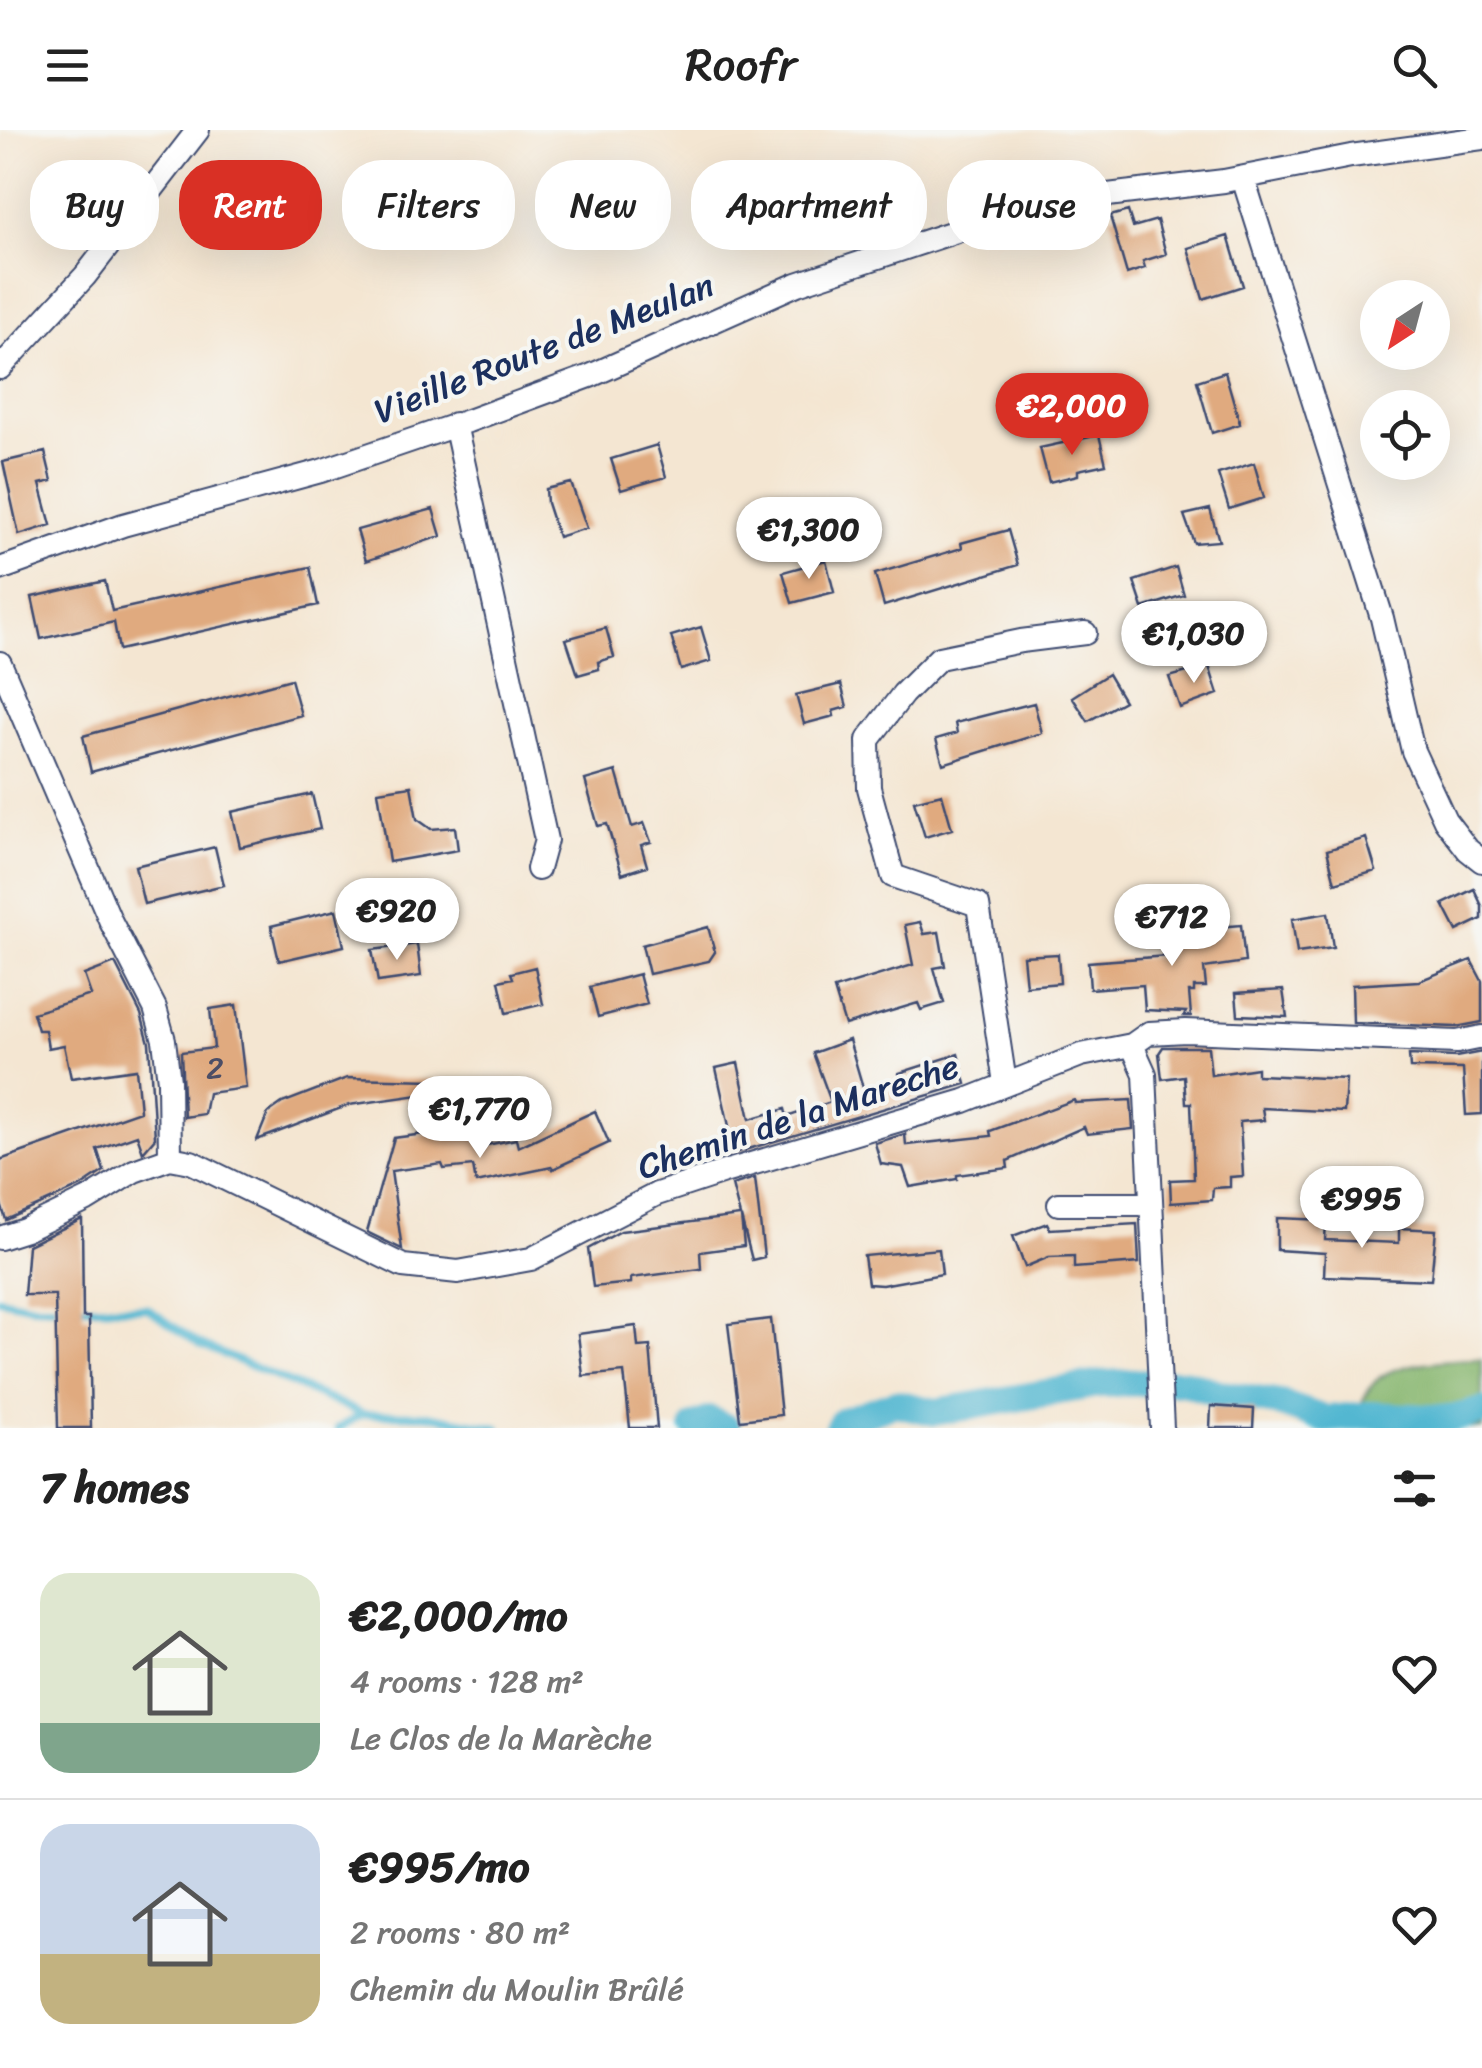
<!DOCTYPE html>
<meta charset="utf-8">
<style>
body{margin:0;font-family:Sriracha,sans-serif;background:#f6f6f6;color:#222;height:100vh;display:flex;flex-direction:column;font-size:38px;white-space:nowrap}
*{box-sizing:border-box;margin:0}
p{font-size:32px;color:#767676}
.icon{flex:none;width:55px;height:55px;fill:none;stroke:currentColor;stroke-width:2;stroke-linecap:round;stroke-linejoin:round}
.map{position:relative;height:1298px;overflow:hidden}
.drawer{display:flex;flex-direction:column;background:#fff;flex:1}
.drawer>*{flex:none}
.guide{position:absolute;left:30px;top:30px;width:1422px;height:90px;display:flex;gap:20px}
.needle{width:65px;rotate:216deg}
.fabs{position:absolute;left:1360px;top:150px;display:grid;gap:20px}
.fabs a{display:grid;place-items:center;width:90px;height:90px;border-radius:50%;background:#fff;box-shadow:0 10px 40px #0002;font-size:50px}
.price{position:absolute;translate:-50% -85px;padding:0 22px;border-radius:35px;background:#fff;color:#222;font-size:32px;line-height:65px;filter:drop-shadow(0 2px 5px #0008)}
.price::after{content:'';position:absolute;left:50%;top:60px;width:30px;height:22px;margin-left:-15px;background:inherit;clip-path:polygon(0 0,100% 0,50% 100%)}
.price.on{background:#d93025;color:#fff}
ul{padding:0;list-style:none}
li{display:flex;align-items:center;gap:30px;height:250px;padding:0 40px}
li+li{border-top:2px solid #e0e0e0}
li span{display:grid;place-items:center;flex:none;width:280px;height:200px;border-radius:30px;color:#555}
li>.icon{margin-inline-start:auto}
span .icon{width:120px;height:120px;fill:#fffc;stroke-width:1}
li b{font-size:42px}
h2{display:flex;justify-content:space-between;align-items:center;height:120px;padding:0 40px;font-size:42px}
.chip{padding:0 35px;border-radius:40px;background:#fff;box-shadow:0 10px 40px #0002;font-size:35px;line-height:90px}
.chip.on{background:#d93025;color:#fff}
header{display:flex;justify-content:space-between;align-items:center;height:130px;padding:0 40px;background:#fff;font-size:45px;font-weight:600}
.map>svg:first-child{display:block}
</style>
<header><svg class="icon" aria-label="menu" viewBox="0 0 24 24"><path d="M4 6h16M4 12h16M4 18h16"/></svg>Roofr<svg class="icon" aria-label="search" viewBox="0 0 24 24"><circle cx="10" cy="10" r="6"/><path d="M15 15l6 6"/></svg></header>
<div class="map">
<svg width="1482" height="1298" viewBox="0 0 1482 1298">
<rect width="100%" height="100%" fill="#f6f6f2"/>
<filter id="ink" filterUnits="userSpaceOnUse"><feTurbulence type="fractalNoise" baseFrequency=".01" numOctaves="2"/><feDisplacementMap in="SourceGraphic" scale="20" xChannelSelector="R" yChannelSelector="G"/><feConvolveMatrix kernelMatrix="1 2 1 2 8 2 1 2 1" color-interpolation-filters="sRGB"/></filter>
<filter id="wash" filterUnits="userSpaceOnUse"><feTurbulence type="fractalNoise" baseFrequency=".0048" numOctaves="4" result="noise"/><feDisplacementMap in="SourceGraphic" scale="40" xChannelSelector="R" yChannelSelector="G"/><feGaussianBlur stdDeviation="2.25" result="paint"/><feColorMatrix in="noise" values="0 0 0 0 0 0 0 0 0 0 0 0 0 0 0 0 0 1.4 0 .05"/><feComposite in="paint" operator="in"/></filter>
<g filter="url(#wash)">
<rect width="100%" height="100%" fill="#f4e6d2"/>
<path fill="#8ab872" stroke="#527468" stroke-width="2.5" d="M 1482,1229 L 1482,1298 L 1353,1298 C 1359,1280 1364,1261 1379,1248 C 1399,1232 1456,1229 1482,1229 Z"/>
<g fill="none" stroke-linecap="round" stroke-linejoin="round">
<path stroke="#53b7d1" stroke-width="8" d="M 0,1169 L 32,1176 L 147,1178 L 199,1214 L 363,1284 L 428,1285 L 498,1298
M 338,1298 L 363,1284
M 684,1298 L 698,1298"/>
<path stroke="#53b7d1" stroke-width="28" d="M 695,1296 L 710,1290 L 727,1298
M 838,1298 L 843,1291 L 895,1273 L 935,1282 L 1099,1254 L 1151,1252 L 1183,1252 L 1222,1264 L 1281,1274 L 1325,1289 L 1369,1285 L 1451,1289 L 1482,1281"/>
</g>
<g id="blocks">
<path fill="#e0aa7f" d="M 1128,81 L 1133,97 L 1157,90 L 1166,124 L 1143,131 L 1145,138 L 1127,144 L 1110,86 Z
M 1228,106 L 1243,156 L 1203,169 L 1188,118 Z
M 1225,242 L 1240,294 L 1212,303 L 1197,251 Z
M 1099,305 L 1106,334 L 1078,340 L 1078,345 L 1049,352 L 1040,318 Z
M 657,315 L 666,347 L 621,360 L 611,329 Z
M 45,322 L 52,351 L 40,354 L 51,395 L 19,405 L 3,332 Z
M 1254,333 L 1264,368 L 1229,379 L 1218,344 Z
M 571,353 L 587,398 L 558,407 L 547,373 L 546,359 Z
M 433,379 L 441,406 L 366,431 L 357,400 Z
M 1210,379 L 1219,411 L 1194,413 L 1184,385 Z
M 1008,400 L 1018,435 L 884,476 L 875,444 L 962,418 L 961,413 Z
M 826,430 L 834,462 L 792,473 L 783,442 Z
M 310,437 L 318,475 L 119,520 L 114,492 L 41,509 L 32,467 L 105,451 L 112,481 Z
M 1176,437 L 1184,465 L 1143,478 L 1134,451 Z
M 701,497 L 711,531 L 681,540 L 671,506 Z
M 606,498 L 614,527 L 598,532 L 599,539 L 578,545 L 566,509 Z
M 1209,536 L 1218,564 L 1180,578 L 1169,547 Z
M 1108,544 L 1124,571 L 1088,591 L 1072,567 Z
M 291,549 L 301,585 L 91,642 L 83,606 Z
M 841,554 L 847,577 L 833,581 L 834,586 L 804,594 L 796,565 Z
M 1034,573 L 1042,603 L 943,634 L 936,609 L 957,603 L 955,593 Z
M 616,641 L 632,697 L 644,693 L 651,712 L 641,715 L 647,736 L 622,744 L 607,694 L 598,696 L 585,650 Z
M 411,656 L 417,689 L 431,699 L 455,697 L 458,720 L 389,732 L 378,661 Z
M 312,664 L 320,699 L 240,717 L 232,682 Z
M 942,664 L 952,699 L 925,707 L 914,671 Z
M 1366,708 L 1376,741 L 1335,753 L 1327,720 Z
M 215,717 L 224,755 L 144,774 L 135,736 Z
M 1474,759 L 1482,776 L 1482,789 L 1457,801 L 1443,774 Z
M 336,780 L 344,816 L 279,831 L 271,796 Z
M 1328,783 L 1333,818 L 1297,823 L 1292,789 Z
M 920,792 L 924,804 L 939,802 L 945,836 L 934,838 L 944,873 L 921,880 L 918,873 L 845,895 L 834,859 L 913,835 L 905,795 Z
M 1241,795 L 1245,832 L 1204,838 L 1206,857 L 1194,857 L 1194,862 L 1189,862 L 1191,886 L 1184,886 L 1186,882 L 1145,880 L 1143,855 L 1090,859 L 1088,832 L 1167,826 L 1165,810 L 1218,805 L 1218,797 Z
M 708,797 L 715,822 L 709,831 L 649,844 L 642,815 Z
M 417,814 L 421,846 L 378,852 L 372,820 Z
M 1058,824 L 1060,853 L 1026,856 L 1023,826 Z
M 1471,830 L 1482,851 L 1482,892 L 1456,897 L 1353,893 L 1352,855 L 1419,851 Z
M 115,833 L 141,884 L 149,913 L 155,1008 L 143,1022 L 137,1005 L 97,1019 L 104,1041 L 80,1057 L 6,1090 L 0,1071 L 0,1030 L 140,981 L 136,939 L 71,948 L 64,915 L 48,918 L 45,900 L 38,900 L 33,883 L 91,865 L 84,845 Z
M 535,837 L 543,874 L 506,883 L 499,851 L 513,848 L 511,843 Z
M 639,844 L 647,874 L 598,887 L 590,857 Z
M 1283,860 L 1287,887 L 1238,885 L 1236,863 Z
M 236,875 L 246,958 L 208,963 L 204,984 L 184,987 L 181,922 L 214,918 L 210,879 Z
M 849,910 L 864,961 L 900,948 L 899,943 L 958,924 L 966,954 L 735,1023 L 716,938 L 738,933 L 750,989 L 785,979 L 787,987 L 831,972 L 813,923 Z
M 1163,917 L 1208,917 L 1211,945 L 1257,938 L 1257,945 L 1346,949 L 1344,982 L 1262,978 L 1264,990 L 1240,992 L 1243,1046 L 1230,1047 L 1230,1057 L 1213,1058 L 1212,1070 L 1171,1073 L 1170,1050 L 1194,1049 L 1191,973 L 1186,973 L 1184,946 L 1162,949 L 1159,923 Z
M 1482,922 L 1482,984 L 1466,985 L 1463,939 L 1410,938 L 1409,925 L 1456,927 Z
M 347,948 L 433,950 L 433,963 L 349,975 L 257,1010 L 268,983 L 282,973 Z
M 1074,970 L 1075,973 L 1131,970 L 1133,999 L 1087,1004 L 1084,997 L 1007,1031 L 1008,1038 L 957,1045 L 957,1049 L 910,1057 L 903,1037 L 881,1034 L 875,1013 L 905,1004 L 906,1015 L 991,1006 L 990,1001 Z
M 595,981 L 609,1013 L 553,1039 L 552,1037 L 476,1053 L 473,1036 L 444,1039 L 442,1034 L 391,1041 L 402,1119 L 367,1102 L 394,1008 L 439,1002 L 440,1008 L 483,999 L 487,1015 L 516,1009 L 518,1017 Z
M 755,1048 L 764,1127 L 752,1130 L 741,1087 L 744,1116 L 700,1122 L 701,1139 L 631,1148 L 631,1153 L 593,1157 L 588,1119 L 621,1101 L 740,1086 L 732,1055 Z
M 1277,1088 L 1326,1090 L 1325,1110 L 1399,1113 L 1399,1098 L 1436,1100 L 1431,1150 L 1324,1146 L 1325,1123 L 1277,1120 Z
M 82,1089 L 83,1187 L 89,1187 L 91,1298 L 58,1298 L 55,1165 L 24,1165 L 28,1115 Z
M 1047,1093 L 1050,1099 L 1137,1094 L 1139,1133 L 1074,1138 L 1074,1126 L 1049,1127 L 1025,1137 L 1013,1106 Z
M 939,1119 L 942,1144 L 882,1155 L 868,1154 L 864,1126 Z
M 771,1189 L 781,1285 L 740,1290 L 728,1194 Z
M 636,1196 L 638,1217 L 650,1216 L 657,1298 L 630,1298 L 624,1242 L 583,1246 L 578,1204 Z
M 1211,1276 L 1254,1279 L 1253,1298 L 1210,1298 Z"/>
</g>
</g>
<g filter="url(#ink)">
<use href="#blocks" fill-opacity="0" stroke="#3c4a6f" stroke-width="2.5"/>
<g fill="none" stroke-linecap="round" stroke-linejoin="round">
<defs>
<path id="minor" d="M 1243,48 L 1382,488 L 1413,621 L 1445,690 L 1468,720 L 1482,731
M 0,238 L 85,146 L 198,0
M 455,294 L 546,710 L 538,739
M 0,439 L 123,395 L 321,341 L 468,291 L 590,246 L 797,154 L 1041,73 L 1224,51 L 1351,26 L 1482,8
M 0,533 L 111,792 L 155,878 L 164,910 L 169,951 L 170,1028
M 1132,915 L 1145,944 L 1162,1298
M 1005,953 L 978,775 L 893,746 L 869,658 L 868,610 L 903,564 L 939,528 L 1021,511 L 1085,503
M 1059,1074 L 1150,1074
M 0,1108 L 25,1100 L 87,1070 L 134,1041 L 170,1028 L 191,1032 L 403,1136 L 458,1142 L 531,1129 L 657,1064 L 724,1042 L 964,971 L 1081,925 L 1132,915 L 1149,903 L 1186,901 L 1457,912 L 1482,907"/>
</defs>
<use href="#minor" stroke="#3c4a6f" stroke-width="26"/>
<use href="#minor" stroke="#fff" stroke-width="22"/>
</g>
</g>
<g text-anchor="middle" stroke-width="8" stroke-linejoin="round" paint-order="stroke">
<g font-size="30" fill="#4c4e66">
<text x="215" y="948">2</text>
</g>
<g font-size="35" fill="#1b2f5e" stroke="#f6f6f2">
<text transform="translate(544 218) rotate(-21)" y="12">Vieille Route de Meulan</text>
<text transform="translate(798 986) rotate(-18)" y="12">Chemin de la Mareche</text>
</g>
</g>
</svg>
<div class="fabs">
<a><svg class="needle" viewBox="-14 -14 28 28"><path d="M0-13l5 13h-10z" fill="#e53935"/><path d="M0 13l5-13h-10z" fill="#767676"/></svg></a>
<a><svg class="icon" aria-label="locate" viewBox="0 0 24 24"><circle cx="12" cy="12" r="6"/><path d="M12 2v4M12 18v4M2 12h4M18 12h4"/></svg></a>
</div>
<b class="price on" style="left:1072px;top:328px">€2,000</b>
<b class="price" style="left:809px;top:452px">€1,300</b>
<b class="price" style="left:1194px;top:556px">€1,030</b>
<b class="price" style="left:397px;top:833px">€920</b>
<b class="price" style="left:1172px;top:839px">€712</b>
<b class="price" style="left:480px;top:1031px">€1,770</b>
<b class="price" style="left:1362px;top:1121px">€995</b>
<div class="guide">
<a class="chip">Buy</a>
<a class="chip on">Rent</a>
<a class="chip">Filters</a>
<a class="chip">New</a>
<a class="chip">Apartment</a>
<a class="chip">House</a>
</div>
</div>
<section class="drawer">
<h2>7 homes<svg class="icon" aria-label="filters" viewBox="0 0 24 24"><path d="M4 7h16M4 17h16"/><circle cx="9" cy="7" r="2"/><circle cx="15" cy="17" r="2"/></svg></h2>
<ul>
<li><span style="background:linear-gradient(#dfe7d0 75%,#7fa58c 0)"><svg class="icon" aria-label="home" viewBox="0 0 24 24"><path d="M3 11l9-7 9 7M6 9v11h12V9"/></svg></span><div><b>€2,000/mo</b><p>4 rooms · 128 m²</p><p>Le Clos de la Marèche</p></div><svg class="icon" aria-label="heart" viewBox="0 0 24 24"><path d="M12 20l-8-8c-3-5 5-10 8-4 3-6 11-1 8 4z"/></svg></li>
<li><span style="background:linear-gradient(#c9d6e8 65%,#c2b280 0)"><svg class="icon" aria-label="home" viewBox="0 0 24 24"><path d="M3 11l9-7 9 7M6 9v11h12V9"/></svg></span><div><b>€995/mo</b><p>2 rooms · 80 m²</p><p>Chemin du Moulin Brûlé</p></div><svg class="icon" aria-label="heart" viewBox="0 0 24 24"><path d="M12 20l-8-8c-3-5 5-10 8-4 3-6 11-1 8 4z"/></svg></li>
</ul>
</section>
